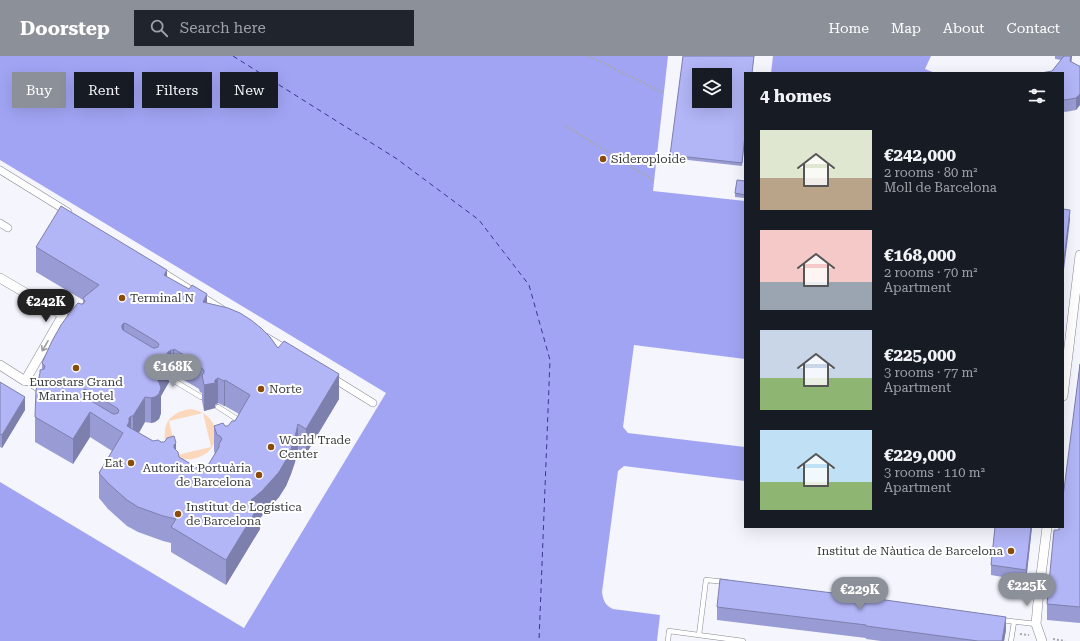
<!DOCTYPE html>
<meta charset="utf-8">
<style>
body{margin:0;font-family:"Roboto Serif",serif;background:#20242c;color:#f1f3f6;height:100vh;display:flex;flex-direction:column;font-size:15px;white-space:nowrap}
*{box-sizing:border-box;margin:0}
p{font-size:13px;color:#9ea1a6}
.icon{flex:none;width:22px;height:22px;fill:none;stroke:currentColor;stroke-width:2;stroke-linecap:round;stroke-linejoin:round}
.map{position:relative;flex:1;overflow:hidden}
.panel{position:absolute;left:744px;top:16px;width:320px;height:456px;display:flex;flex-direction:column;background:#171b24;border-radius:0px;box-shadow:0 4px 16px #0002}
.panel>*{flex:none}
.guide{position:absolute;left:12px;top:16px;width:380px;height:36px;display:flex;gap:8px}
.fabs{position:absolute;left:692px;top:12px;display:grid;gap:8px}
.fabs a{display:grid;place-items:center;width:40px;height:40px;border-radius:0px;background:#171b24;box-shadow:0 4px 16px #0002;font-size:20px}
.price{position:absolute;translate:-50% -34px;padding:0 9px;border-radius:14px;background:#8c9099;color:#fff;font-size:13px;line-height:26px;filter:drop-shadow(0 1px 2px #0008)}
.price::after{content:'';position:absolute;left:50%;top:24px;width:12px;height:9px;margin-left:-6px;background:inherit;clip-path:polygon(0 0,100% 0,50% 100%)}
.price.selected{background:#222;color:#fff}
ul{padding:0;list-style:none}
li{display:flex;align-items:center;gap:12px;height:100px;padding:0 16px}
li span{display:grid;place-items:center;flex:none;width:112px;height:80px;border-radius:0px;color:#555}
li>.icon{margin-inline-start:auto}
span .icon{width:48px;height:48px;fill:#fffc;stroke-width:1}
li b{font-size:17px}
h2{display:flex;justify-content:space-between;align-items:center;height:48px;padding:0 16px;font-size:17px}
.pill{padding:0 14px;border-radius:0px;background:#171b24;box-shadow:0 4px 16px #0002;font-size:14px;line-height:36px}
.pill.selected{background:#8c9099;color:#fff}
header{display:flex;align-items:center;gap:24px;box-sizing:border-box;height:56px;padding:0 20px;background:#8c9099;color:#fff}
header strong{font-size:19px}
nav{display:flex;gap:22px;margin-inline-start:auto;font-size:14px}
.search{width:280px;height:36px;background:#20242c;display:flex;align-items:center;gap:10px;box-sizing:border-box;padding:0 14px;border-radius:0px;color:#9ea1a6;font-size:15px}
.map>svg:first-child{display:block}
</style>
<header>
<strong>Doorstep</strong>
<div class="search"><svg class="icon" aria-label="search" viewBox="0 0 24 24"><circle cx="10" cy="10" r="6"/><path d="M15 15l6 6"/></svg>Search here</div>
<nav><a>Home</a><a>Map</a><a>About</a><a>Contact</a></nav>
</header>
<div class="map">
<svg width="1080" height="585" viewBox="0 0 1080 585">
<rect width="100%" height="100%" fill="#f5f5fe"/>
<path fill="#fbd7bb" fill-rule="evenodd" d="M 190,353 C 207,355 220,368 214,387 C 212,393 206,399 199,401 C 192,404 182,405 176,399 C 174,397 172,394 170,392 C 169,390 166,387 165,384 C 164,382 165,378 165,375 C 166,362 177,355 190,353 ZM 203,357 L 211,391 L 177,399 L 169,365 Z"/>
<path fill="#a1a4f3" d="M 0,0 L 668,0 L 653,135 L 745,145 L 745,303 L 634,289 L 623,371 L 628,377 L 745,391 L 745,425 L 624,410 L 618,415 L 602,536 C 603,545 606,550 613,553 L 660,559 L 657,585 L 0,585 L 0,426 L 244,572 L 386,337 L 0,104 Z
M 773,0 L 931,0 L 925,13 L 935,17 L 771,17 Z"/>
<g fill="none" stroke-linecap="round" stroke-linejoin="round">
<path stroke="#3c348e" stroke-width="1" stroke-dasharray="5 4" stroke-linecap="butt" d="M 233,0 L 397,103 L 479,164 L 529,229 L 550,304 L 539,585"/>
<defs>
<path id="service" d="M 171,323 L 201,341
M 25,325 L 40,335
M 218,351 L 240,365
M 1001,564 L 1036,568
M 699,579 L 706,524 L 726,526
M 668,585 L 669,575 L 743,585
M 1011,585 L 1014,566"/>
<path id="pedestrian" d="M 0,114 L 68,156
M 0,167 L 8,172
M 159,214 L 223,254
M 266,281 L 288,294
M 331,321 L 373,347"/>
<path id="minor" d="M 0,222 L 63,259 L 25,325 L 0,309
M 1063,340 L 1080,199
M 1042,585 L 1036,568 L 1039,535 L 1047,471"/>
</defs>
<use href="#service" stroke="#888991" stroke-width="5.5"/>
<use href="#pedestrian" stroke="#888991" stroke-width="8"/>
<use href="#minor" stroke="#888991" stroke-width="10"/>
<path stroke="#a7a7ae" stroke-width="2" stroke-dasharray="2 2" stroke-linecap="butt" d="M 589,0 L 664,37
M 566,70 L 654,125
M 1020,578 L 1029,579
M 1053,583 L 1065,585"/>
<use href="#service" stroke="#fff" stroke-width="4.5"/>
<use href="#pedestrian" stroke="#fff" stroke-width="7"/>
<use href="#minor" stroke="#fff" stroke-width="9"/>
</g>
<path fill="#999cd4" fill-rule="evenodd" d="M 1055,0 L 1072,0 L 1071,6 L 1079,10 L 1080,10 L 1080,49 L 1076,54 L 1065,56 L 1063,55 L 1063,17 L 1052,15 L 1061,4 L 1055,3 Z
M 745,17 L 745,82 L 742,110 L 670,102 L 670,99 Z
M 745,125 L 745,142 L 735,141 L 735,137 Z
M 36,191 L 167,221 L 207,247 L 278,292 L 339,343 L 306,398 L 298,393 L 295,406 L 291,418 L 286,430 L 279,441 L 260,462 L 260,473 L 226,529 L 171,496 L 171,487 L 163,485 L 138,476 L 127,470 L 108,453 L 99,442 L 99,417 L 112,395 L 90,381 L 73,408 L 35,386 L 35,361 L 42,313 L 42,307 L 81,248 L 83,247 L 83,244 L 36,216 ZM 174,318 L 199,333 L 200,336 L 202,337 L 202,345 L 204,355 L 215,352 L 215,349 L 218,347 L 224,350 L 225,350 L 239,358 L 235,365 L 228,370 L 214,370 L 214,395 L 215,398 L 204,416 L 179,401 L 176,394 L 153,385 L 139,377 L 145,366 L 151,367 L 155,366 L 159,363 L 161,357 L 161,340 L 169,326 L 169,320 L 171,319 L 173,320 Z
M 1080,308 L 1080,567 L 1047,564 L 1047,548 L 1059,474 Z
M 0,326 L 25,354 L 2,392 L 0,391 Z
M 995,471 L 1032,471 L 1026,525 L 991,519 L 991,509 Z
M 717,551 L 1006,574 L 1004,585 L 881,585 L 866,583 L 866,582 L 717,564 Z"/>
<path fill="#7d7fac" d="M 1071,0 L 1072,0 L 1070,17 L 1070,5 Z
M 1080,38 L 1080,49 L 1076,54 L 1076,42 Z
M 1070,154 L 1070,164 L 1063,222 L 1063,212 Z
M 167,214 L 167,240 L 164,219 Z
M 207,238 L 207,263 L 203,246 Z
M 124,267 L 124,293 L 122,269 Z
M 174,293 L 174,318 L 173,320 L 173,294 Z
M 171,294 L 171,319 L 169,320 L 169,326 L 161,340 L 161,357 L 159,363 L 155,366 L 151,367 L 151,342 L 156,322 L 168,296 Z
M 339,318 L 339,343 L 306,398 L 306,373 Z
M 218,322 L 218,347 L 215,349 L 215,352 L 204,355 L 204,329 Z
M 225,324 L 225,350 L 224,350 L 224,325 Z
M 85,333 L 85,358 L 81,337 L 82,335 Z
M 25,341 L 25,354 L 2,392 L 2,379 Z
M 145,341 L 145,366 L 133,386 L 133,360 Z
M 90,356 L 90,381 L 73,408 L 73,383 Z
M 131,360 L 131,386 L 127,370 L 129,362 Z
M 298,368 L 298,393 L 295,406 L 291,418 L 286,430 L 279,441 L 260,462 L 260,473 L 226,529 L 226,504 L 251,444 Z
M 176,387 L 176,413 L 174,417 L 174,389 Z
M 1031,471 L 1032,471 L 1026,525 L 1026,514 Z
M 1006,561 L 1006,574 L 1004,585 L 1002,585 Z"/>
<path fill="#b2b5f6" stroke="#7d7fac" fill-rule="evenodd" d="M 683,0 L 754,0 L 752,17 L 745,17 L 745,79 L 742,107 L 670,99 ZM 699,19 L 725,19 L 725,45 L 699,45 Z
M 1064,0 L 1071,0 L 1070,5 L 1079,10 L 1080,10 L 1080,38 L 1076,42 L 1065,44 L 1063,43 L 1063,17 L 1041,17 L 1052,15 Z
M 737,124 L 745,125 L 745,139 L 735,137 Z
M 61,150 L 167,214 L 164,219 L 189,233 L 192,229 L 207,238 L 203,246 L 228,252 L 240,257 L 251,264 L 261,272 L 270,281 L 278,292 L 284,285 L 339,318 L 306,373 L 298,368 L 295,381 L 291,393 L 286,404 L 279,416 L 262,435 L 251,444 L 260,448 L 226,504 L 171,471 L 176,463 L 163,460 L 138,451 L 127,444 L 108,427 L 99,417 L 123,377 L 90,356 L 73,383 L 35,361 L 36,334 L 40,317 L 40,314 L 44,313 L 45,310 L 42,307 L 52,285 L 61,269 L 71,255 L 78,247 L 81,248 L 83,248 L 85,245 L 83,242 L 99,229 L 36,191 ZM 124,267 L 127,268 L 157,286 L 159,288 L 158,291 L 155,292 L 153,292 L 123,274 L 122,272 L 122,269 ZM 174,293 L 199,308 L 200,311 L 204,314 L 204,317 L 202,319 L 204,329 L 215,327 L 215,324 L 218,322 L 224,325 L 225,324 L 250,339 L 235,365 L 232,365 L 228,370 L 225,370 L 223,367 L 214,370 L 217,379 L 220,380 L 222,383 L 219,388 L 219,391 L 204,416 L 179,401 L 178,396 L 174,392 L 174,389 L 176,387 L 174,380 L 167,382 L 166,384 L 164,386 L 161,386 L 158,384 L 153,385 L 127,370 L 129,366 L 129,362 L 131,360 L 133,360 L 145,341 L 151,342 L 155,341 L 159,338 L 161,332 L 159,326 L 156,322 L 169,301 L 167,298 L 168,296 L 171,294 L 173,294 ZM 85,333 L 117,352 L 119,354 L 118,357 L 115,358 L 113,358 L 83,340 L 81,337 L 82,335 Z
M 1063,153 L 1070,154 L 1063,212 Z
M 1080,308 L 1080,551 L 1047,548 L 1054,474 L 1059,474 L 1059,471 L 1063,471 L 1063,441 Z
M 0,326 L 25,341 L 2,379 L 0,378 Z
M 995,471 L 1031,471 L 1026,514 L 991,509 Z
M 720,523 L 857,540 L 1006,561 L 1002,585 L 978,585 L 866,570 L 866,569 L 717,551 Z"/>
<defs><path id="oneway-shaft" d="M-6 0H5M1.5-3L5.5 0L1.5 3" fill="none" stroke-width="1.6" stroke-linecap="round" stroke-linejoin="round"/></defs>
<use stroke="#9c9c9e" href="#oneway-shaft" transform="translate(45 290) rotate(120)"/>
<g fill="#894c0b" stroke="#fff" stroke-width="1.5">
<circle cx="603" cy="103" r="4"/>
<circle cx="122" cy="242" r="4"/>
<circle cx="76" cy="312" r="4"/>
<circle cx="261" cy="333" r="4"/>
<circle cx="271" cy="391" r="4"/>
<circle cx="131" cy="407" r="4"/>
<circle cx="259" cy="419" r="4"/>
<circle cx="178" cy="458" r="4"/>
<circle cx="1011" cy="495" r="4"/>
</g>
<g text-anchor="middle" stroke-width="4" stroke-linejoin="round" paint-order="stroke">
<g font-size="12" fill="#393a3d" stroke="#fff" text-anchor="start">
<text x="611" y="107">Sideroploide</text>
<text x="130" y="246">Terminal N</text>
<text x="76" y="330" text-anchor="middle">Eurostars Grand<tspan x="76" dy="14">Marina Hotel</tspan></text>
<text x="269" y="337">Norte</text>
<text x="279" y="388">World Trade<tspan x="279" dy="14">Center</tspan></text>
<text x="123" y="411" text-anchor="end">Eat</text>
<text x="251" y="416" text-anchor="end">Autoritat Portuària<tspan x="251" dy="14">de Barcelona</tspan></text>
<text x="186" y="455">Institut de Logística<tspan x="186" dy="14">de Barcelona</tspan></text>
<text x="1003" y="499" text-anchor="end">Institut de Nàutica de Barcelona</text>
</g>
</g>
</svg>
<div class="fabs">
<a><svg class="icon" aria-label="layers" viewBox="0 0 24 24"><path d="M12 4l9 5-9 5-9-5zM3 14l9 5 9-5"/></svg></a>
</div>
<b class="price selected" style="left:46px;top:267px">€242K</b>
<b class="price" style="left:173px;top:332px">€168K</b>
<b class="price" style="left:1027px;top:551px">€225K</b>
<b class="price" style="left:860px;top:555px">€229K</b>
<div class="guide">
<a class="pill selected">Buy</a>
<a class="pill">Rent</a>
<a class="pill">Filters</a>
<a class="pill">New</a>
</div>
<section class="panel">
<h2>4 homes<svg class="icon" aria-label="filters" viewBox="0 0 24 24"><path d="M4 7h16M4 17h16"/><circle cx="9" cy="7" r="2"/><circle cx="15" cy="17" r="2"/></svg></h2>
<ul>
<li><span style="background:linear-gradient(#dfe7d0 60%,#b9a48a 0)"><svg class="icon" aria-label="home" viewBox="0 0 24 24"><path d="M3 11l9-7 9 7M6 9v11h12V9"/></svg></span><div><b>€242,000</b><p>2 rooms · 80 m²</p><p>Moll de Barcelona</p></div></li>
<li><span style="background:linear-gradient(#f6c9c9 65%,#9aa5b1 0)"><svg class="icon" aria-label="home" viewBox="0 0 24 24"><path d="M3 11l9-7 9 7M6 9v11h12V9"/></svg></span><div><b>€168,000</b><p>2 rooms · 70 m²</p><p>Apartment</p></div></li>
<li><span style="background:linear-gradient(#c9d6e8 60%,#8fb573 0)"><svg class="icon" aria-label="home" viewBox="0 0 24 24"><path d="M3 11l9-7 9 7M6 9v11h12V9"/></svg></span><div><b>€225,000</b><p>3 rooms · 77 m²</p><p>Apartment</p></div></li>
<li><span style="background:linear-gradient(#bfe0f5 65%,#8fb573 0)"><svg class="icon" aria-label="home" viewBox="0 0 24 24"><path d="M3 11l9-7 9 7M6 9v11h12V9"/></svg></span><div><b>€229,000</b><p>3 rooms · 110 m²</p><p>Apartment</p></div></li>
</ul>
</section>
</div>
